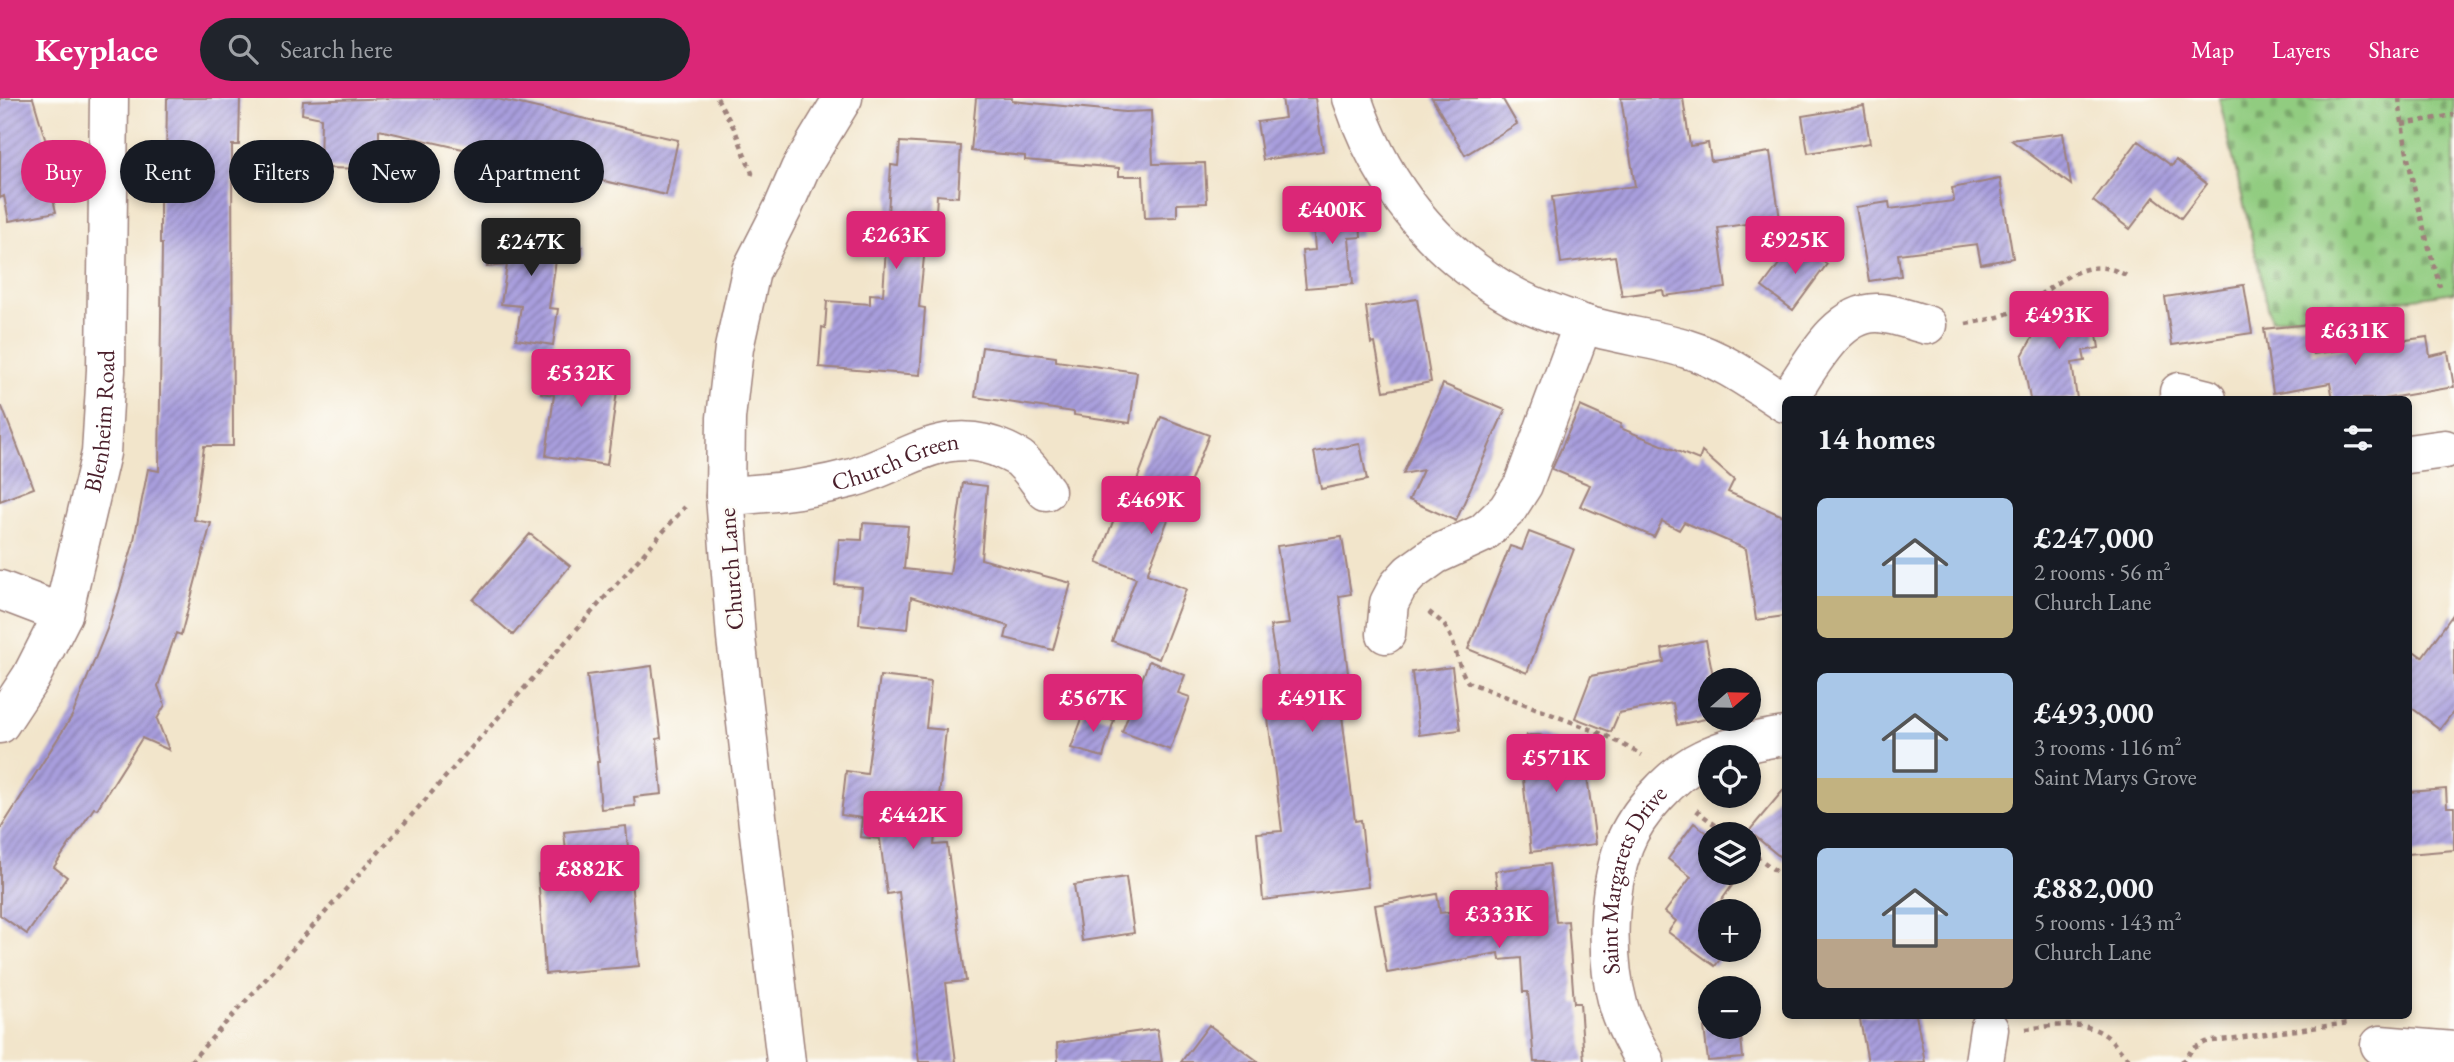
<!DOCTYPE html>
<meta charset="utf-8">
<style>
body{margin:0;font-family:"EB Garamond",serif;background:#20242c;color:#f1f3f6;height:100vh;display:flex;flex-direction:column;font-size:26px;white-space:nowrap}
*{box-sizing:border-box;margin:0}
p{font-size:23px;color:#9ea1a6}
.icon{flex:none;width:38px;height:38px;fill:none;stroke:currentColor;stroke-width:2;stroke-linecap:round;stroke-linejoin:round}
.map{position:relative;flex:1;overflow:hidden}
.details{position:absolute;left:1782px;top:298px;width:630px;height:623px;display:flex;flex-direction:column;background:#171b24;border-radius:10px;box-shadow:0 4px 10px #0003}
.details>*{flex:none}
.hud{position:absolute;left:21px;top:42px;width:665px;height:63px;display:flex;gap:14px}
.needle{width:46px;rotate:70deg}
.controls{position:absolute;left:1698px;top:570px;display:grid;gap:14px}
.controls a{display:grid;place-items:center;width:63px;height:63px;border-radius:50%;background:#171b24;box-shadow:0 4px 10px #0003;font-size:35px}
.price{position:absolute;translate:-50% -60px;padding:0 16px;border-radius:7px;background:#db2777;color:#fff;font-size:23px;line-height:46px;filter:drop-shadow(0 2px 4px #0008)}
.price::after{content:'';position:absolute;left:50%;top:42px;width:21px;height:16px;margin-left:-10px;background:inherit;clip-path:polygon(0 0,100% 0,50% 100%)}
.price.current{background:#222;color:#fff}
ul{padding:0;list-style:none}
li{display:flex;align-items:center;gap:21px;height:175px;padding:0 35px}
li span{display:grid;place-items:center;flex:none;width:196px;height:140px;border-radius:10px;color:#555}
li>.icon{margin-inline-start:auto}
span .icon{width:84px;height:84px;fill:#fffc;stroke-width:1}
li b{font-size:30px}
h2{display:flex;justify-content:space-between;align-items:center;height:84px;padding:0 35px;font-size:30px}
.tag{padding:0 24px;border-radius:32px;background:#171b24;box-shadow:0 4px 10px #0003;font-size:24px;line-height:63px}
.tag.current{background:#db2777;color:#fff}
header{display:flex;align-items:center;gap:42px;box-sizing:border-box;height:98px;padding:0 35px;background:#db2777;color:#fff}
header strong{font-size:33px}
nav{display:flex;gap:38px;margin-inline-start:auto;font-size:24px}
.search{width:490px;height:63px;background:#20242c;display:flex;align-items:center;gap:18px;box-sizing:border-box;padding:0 24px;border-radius:38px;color:#9ea1a6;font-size:26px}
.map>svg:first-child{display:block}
</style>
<header>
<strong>Keyplace</strong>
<div class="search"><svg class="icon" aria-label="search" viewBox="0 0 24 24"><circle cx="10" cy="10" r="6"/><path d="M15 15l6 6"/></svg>Search here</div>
<nav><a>Map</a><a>Layers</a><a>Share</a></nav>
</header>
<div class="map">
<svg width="2454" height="964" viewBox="0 0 2454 964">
<defs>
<pattern id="cemetery-stones" width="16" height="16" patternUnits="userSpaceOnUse" patternTransform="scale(1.75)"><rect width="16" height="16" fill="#91cc80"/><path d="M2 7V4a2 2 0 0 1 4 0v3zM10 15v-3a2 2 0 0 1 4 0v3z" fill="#78a569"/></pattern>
<pattern id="building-hatch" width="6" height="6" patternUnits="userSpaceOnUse" patternTransform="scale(1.75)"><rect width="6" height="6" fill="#a89edd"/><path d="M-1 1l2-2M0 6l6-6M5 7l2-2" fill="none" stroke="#8b80b3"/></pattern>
</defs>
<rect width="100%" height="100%" fill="#fdfcf7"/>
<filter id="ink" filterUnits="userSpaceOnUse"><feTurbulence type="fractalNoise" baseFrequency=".0143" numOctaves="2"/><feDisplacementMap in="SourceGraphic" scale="14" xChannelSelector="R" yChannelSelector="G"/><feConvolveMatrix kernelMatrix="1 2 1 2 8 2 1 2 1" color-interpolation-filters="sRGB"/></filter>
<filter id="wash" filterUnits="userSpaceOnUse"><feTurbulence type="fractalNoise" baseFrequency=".00686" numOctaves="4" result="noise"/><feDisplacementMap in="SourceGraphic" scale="28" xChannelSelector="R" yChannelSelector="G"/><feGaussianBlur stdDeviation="1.57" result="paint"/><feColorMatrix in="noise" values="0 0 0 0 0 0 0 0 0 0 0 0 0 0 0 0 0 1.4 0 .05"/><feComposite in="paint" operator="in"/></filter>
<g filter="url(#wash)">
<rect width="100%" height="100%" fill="#f2e5cb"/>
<path fill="url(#cemetery-stones)" stroke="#6e7656" stroke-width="2" d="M 2219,0 L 2454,0 L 2454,194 L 2271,222 Z"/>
<g id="blocks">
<path fill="url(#building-hatch)" d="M 0,0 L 33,0 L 51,61 L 44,63 L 56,114 L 9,123 L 4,98 L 0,100 Z
M 167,0 L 240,0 L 239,47 L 232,47 L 233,348 L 204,348 L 194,422 L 211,425 L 181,537 L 176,535 L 158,588 L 165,607 L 157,621 L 169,652 L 142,640 L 97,711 L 94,710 L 54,769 L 67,779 L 27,836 L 0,817 L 0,732 L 72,618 L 107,531 L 119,494 L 133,447 L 148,371 L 159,373 L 162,146 L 160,146 L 160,107 L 162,69 L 166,69 Z
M 396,0 L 493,0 L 678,42 L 666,97 L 379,32 L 379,71 L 320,70 L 321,20 L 302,16 L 303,3 Z
M 976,0 L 1012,0 L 1012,3 L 1125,14 L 1151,13 L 1153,66 L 1205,65 L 1207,105 L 1177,106 L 1177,119 L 1145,120 L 1143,78 L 1119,78 L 1119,70 L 1025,62 L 1025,58 L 971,53 Z
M 1282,0 L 1315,0 L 1323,53 L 1263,62 L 1257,24 L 1285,20 Z
M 1432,0 L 1502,0 L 1517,26 L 1465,57 Z
M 1621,0 L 1683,0 L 1690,48 L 1708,45 L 1711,63 L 1770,54 L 1780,121 L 1718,130 L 1726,190 L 1664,198 L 1663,192 L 1622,198 L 1615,158 L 1561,165 L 1552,99 L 1635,88 Z
M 1864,8 L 1870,45 L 1808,55 L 1802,18 Z
M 2063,35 L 2071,87 L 2011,42 Z
M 2138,43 L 2172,68 L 2176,62 L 2207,86 L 2181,120 L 2154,99 L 2130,131 L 2093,103 Z
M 900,44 L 961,48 L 958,99 L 937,97 L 934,150 L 925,149 L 919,209 L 925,210 L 920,277 L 819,269 L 822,229 L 825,230 L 827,203 L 870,206 L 870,196 L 883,197 L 891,67 L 898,68 Z
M 2000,81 L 2013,160 L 1981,166 L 1977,146 L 1898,156 L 1901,178 L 1869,183 L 1856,109 L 1889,104 L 1890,111 L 1954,103 L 1952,90 Z
M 1359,106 L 1361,139 L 1349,140 L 1353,186 L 1306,190 L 1302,153 L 1315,152 L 1312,110 Z
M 507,130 L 560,138 L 559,145 L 582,149 L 582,160 L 556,162 L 549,210 L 558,211 L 553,247 L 516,241 L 521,208 L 501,206 L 507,167 L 487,169 L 492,135 L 505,137 Z
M 1796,143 L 1827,166 L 1793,212 L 1762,189 Z
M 2244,187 L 2252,235 L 2172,247 L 2165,199 Z
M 1417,201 L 1431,284 L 1384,293 L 1375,245 L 1371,246 L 1366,209 Z
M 2092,205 L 2099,250 L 2083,253 L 2085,263 L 2072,265 L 2077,301 L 2030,301 L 2022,258 L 2036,233 L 2033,214 Z
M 2308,226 L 2312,256 L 2427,239 L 2430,258 L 2448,254 L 2454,289 L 2384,301 L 2333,301 L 2330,285 L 2273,295 L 2264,231 Z
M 982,249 L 1056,259 L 1056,263 L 1137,274 L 1130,325 L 1074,317 L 1074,314 L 975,299 Z
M 548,258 L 620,271 L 607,367 L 546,358 L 554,297 L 541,295 Z
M 1443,286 L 1505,312 L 1456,423 L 1409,402 L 1423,372 L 1403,376 Z
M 1580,308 L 1621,326 L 1620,330 L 1699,362 L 1702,354 L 1734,382 L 1728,394 L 1785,419 L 1785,518 L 1756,522 L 1746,451 L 1684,424 L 1679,432 L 1662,423 L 1654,439 L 1580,408 L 1590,387 L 1552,371 Z
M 0,309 L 2,309 L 34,390 L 0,403 Z
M 1161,319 L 1209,337 L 1188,390 L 1181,388 L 1147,476 L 1186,491 L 1159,561 L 1112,543 L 1136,480 L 1097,465 L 1124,395 L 1131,398 Z
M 1360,346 L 1367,382 L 1321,391 L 1314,354 Z
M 963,385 L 987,388 L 981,461 L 1071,485 L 1053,552 L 1005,540 L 1008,528 L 911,499 L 908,531 L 859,526 L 862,489 L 835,487 L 839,441 L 862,442 L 863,425 L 908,428 L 904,471 L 950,476 Z
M 1529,434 L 1574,451 L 1527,575 L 1468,551 L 1510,448 L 1522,452 Z
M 530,436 L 570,468 L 513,537 L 473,502 Z
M 1342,439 L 1351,496 L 1339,498 L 1349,584 L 1338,585 L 1355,723 L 1361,722 L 1368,789 L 1263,802 L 1257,735 L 1282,733 L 1267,612 L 1283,610 L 1270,528 L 1289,526 L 1277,448 Z
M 2454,515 L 2454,613 L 2440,631 L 2408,607 L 2408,549 L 2422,559 Z
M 1706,542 L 1714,583 L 1710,583 L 1710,620 L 1677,627 L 1673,605 L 1619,615 L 1611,634 L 1575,620 L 1591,578 L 1664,564 L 1662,551 Z
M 1149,563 L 1185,577 L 1178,595 L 1190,599 L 1170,652 L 1122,634 Z
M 652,568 L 661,640 L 657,641 L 662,696 L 634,699 L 635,708 L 601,711 L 597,664 L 599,664 L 587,577 Z
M 1452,569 L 1460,632 L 1419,637 L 1412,574 Z
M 880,578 L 931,584 L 926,630 L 946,632 L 934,747 L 947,746 L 966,883 L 946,885 L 956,964 L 919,964 L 899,794 L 887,796 L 880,741 L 860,739 L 862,720 L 841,717 L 846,673 L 867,676 Z
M 1085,613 L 1114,622 L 1103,659 L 1071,650 Z
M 1527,637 L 1540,637 L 1591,655 L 1586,670 L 1596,746 L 1531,754 L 1523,681 L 1513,678 Z
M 1785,690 L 1785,763 L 1749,733 Z
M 2446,691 L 2447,709 L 2454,709 L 2454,752 L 2408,756 L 2408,694 Z
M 1694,725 L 1710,737 L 1710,775 L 1741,775 L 1713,814 L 1710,814 L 1710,852 L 1727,852 L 1715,868 L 1668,834 L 1676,823 L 1665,814 L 1691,779 L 1668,761 Z
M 626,728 L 639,868 L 545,876 L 538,776 L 568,773 L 564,734 Z
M 1549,766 L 1556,824 L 1568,823 L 1574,905 L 1580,905 L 1584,964 L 1534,964 L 1528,894 L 1523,894 L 1521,860 L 1500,862 L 1499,855 L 1387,875 L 1375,807 L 1437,796 L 1440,815 L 1500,808 L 1495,773 Z
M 1126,779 L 1134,835 L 1082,843 L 1074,787 Z
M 1859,917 L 1916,917 L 1925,964 L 1868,964 Z
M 1209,927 L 1259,964 L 1181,964 Z
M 1704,929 L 1740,929 L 1743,960 L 1708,963 Z
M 1157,931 L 1162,964 L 1058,964 L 1057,945 Z"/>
</g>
</g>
<g filter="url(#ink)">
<use href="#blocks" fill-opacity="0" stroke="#9e827b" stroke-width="2"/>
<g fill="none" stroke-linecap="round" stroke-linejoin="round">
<defs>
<g id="minor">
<path d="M 1352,0 C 1381,86 1433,154 1513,198 C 1534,210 1561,218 1583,226 C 1617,237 1653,240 1687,251 C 1723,262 1754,285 1785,305"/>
<path d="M 2179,294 L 2207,301"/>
<path d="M 1788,301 C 1809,271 1837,212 1879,215 C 1895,216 1912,223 1927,227"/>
<path d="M 2408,356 L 2445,351"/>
<path id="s1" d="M 725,398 C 769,396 811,391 852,380 C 907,364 946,325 1005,353 C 1011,356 1019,359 1023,364 C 1032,372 1039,384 1046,393"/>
<path d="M 0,492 L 63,516"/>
<path d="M 1386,536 L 1389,505 L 1398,488 L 1410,475 L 1435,457 L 1483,435 L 1507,412 L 1523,387 L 1583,226"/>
<path id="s2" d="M 0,626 L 31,579 L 63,516 L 101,355 L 106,272 L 109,0"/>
<path d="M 2380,947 L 2454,953"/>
<path id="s3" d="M 1645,964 C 1635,947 1623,925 1618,906 C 1605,858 1607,793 1624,747 C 1636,715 1673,675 1703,661 C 1729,648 1757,642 1785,638"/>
<path d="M 1984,964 L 1989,931"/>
</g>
<path id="tertiary" d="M 786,964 L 736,540 L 725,398 L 726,320 L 734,250 L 751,173 L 783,110 L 800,71 L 843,0"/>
</defs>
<use href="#minor" stroke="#9e827b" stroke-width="41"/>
<use href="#tertiary" stroke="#9e827b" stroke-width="41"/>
<path stroke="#9e827b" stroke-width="4.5" stroke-dasharray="5 5" stroke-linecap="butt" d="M 717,0 L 735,32 L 752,75 L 751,78
M 2399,0 C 2406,64 2422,127 2440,189
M 2402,26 L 2454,17
M 1966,226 C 1980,223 1995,221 2009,215 C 2049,199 2079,150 2127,178
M 1429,514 C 1435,519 1442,523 1446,530 C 1457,547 1456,567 1468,584 L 1605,637 L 1642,657
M 1696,712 L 1728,737
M 1748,752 L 1785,780
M 2026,931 C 2053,928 2089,920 2111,942 C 2119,950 2123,958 2135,964
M 190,964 L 275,871 L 685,409
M 2181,964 L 2186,961 L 2192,951 L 2206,944 L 2349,925"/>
<use href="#minor" stroke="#fff" stroke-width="38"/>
<use href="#tertiary" stroke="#fff" stroke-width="38"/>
</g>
</g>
<g text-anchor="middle" stroke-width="5" stroke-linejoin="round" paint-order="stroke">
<g font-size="24" fill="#4a1f2b" stroke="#fdfcf7">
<text dy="8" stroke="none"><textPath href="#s2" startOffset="324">Blenheim Road</textPath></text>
<text dy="8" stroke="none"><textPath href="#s1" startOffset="175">Church Green</textPath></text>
<text transform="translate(731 471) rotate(-94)" y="8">Church Lane</text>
<text dy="8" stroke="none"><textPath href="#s3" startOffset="194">Saint Margarets Drive</textPath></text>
</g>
</g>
</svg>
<div class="controls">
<a><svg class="needle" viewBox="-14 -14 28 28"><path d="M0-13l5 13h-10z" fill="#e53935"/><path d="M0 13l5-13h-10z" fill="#9ea1a6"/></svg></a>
<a><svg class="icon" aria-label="locate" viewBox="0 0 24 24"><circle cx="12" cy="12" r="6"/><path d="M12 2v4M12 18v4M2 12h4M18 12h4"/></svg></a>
<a><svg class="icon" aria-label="layers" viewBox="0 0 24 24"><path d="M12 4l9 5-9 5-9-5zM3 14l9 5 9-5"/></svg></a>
<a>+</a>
<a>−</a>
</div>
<b class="price" style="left:1332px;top:148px">£400K</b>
<b class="price" style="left:896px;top:173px">£263K</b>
<b class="price" style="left:1795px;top:178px">£925K</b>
<b class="price current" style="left:531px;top:180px">£247K</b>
<b class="price" style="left:2059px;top:253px">£493K</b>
<b class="price" style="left:2355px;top:269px">£631K</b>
<b class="price" style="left:581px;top:311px">£532K</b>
<b class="price" style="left:1151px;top:438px">£469K</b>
<b class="price" style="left:1093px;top:636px">£567K</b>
<b class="price" style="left:1312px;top:636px">£491K</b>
<b class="price" style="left:1556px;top:696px">£571K</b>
<b class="price" style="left:913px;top:753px">£442K</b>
<b class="price" style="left:590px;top:807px">£882K</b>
<b class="price" style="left:1499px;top:852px">£333K</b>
<div class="hud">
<a class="tag current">Buy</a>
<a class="tag">Rent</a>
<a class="tag">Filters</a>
<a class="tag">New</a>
<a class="tag">Apartment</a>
</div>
<section class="details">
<h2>14 homes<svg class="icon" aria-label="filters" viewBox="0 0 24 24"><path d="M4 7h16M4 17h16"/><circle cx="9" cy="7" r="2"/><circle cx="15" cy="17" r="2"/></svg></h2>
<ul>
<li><span style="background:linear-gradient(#a9c7e8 70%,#c2b280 0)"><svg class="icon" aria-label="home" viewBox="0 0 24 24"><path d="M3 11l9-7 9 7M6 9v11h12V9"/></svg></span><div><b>£247,000</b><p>2 rooms · 56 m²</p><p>Church Lane</p></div></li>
<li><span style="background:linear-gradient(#a9c7e8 75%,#c2b280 0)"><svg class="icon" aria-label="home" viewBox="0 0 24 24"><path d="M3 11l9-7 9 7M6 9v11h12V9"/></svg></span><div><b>£493,000</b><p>3 rooms · 116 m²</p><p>Saint Marys Grove</p></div></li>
<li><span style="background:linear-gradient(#a9c7e8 65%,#b9a48a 0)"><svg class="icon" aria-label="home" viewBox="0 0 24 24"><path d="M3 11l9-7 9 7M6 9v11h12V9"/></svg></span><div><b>£882,000</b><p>5 rooms · 143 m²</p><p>Church Lane</p></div></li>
</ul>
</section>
</div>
